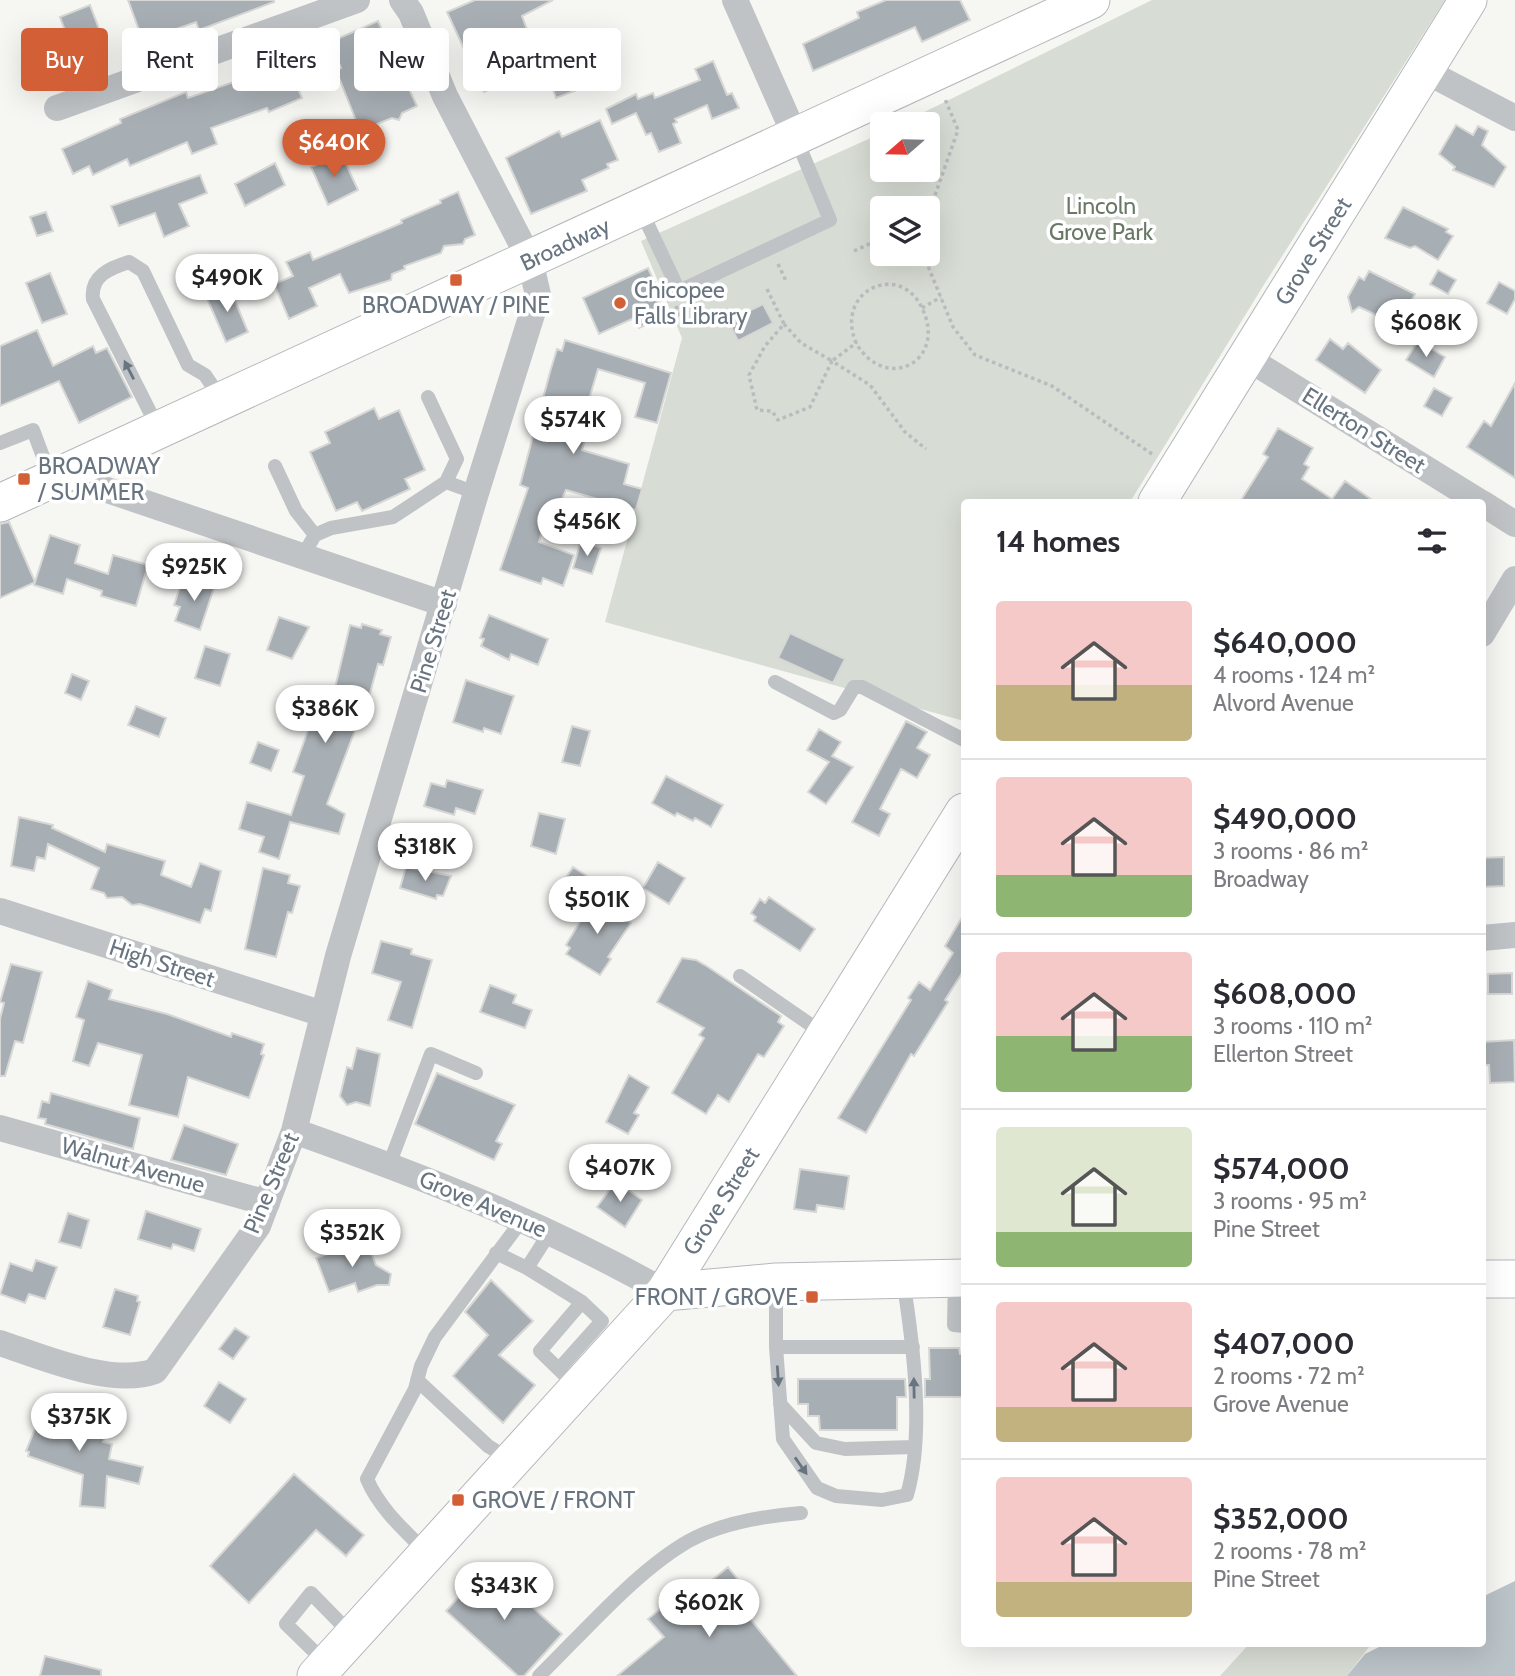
<!DOCTYPE html>
<meta charset="utf-8">
<style>
body{margin:0;font-family:Cabin,sans-serif;background:#f2f2f3;color:#2b2b33;height:100vh;display:flex;flex-direction:column;font-size:26px;white-space:nowrap}
*{box-sizing:border-box;margin:0}
p{font-size:23px;color:#7c7c81}
.icon{flex:none;width:38px;height:38px;fill:none;stroke:currentColor;stroke-width:2;stroke-linecap:round;stroke-linejoin:round}
.map{position:relative;flex:1;overflow:hidden}
.drawer{position:absolute;left:961px;top:499px;width:525px;height:1148px;display:flex;flex-direction:column;background:#fff;border-radius:7px;box-shadow:0 7px 28px #0002}
.drawer>*{flex:none}
.hud{position:absolute;left:21px;top:28px;width:665px;height:63px;display:flex;gap:14px}
.needle{width:46px;rotate:250deg}
.tools{position:absolute;left:870px;top:112px;display:grid;gap:14px}
.tools a{display:grid;place-items:center;width:70px;height:70px;border-radius:7px;background:#fff;box-shadow:0 7px 28px #0002;font-size:35px}
.price{position:absolute;translate:-50% -60px;padding:0 16px;border-radius:24px;background:#fff;color:#222;font-size:23px;line-height:46px;filter:drop-shadow(0 2px 4px #0008)}
.price::after{content:'';position:absolute;left:50%;top:42px;width:21px;height:16px;margin-left:-10px;background:inherit;clip-path:polygon(0 0,100% 0,50% 100%)}
.price.on{background:#d25f36;color:#fff}
ul{padding:0;list-style:none}
li{display:flex;align-items:center;gap:21px;height:175px;padding:0 35px}
li+li{border-top:2px solid #e1e1e2}
li span{display:grid;place-items:center;flex:none;width:196px;height:140px;border-radius:7px;color:#555}
li>.icon{margin-inline-start:auto}
span .icon{width:84px;height:84px;fill:#fffc;stroke-width:1}
li b{font-size:30px}
h2{display:flex;justify-content:space-between;align-items:center;height:84px;padding:0 35px;font-size:30px}
.chip{padding:0 24px;border-radius:7px;background:#fff;box-shadow:0 7px 28px #0002;font-size:24px;line-height:63px}
.chip.on{background:#d25f36;color:#fff}
.map>svg:first-child{display:block}
</style>
<div class="map">
<svg width="1515" height="1676" viewBox="0 0 1515 1676">
<rect width="100%" height="100%" fill="#f6f6f3"/>
<path fill="#d7dcd4" fill-rule="evenodd" d="M 1152,0 L 1445,0 L 1265,283 L 1130,502 L 964,502 L 964,721 L 605,622 L 682,338 L 641,241 L 882,133 L 882,170 L 928,170 L 928,124 L 900,124 ZM 882,208 L 928,208 L 928,254 L 882,254 Z
M 1250,1643 L 1372,1643 L 1347,1676 L 1220,1676 Z"/>
<path fill="#bac3c8" d="M 1515,1581 L 1515,1676 L 1347,1676 L 1365,1654 L 1387,1643 L 1482,1643 L 1482,1597 Z"/>
<path fill="#a8afb4" stroke="#d7d7d5" stroke-width="2" d="M 128,0 L 274,0 L 274,2 L 199,30 L 196,22 L 143,41 Z
M 475,0 L 553,0 L 522,16 L 541,67 L 484,92 L 447,12 Z
M 886,0 L 960,0 L 970,20 L 922,42 L 915,27 L 813,71 L 803,44 L 859,18 L 857,12 Z
M 90,5 L 105,45 L 75,57 L 60,17 Z
M 378,21 L 417,106 L 402,113 L 399,120 L 392,118 L 367,128 L 366,125 L 359,128 L 336,70 L 341,68 L 330,42 Z
M 713,61 L 727,95 L 732,93 L 739,108 L 712,119 L 707,105 L 675,119 L 677,122 L 673,124 L 681,143 L 659,152 L 651,133 L 646,135 L 636,113 L 612,124 L 606,109 L 636,94 L 638,99 L 653,93 L 655,98 L 700,80 L 695,69 Z
M 289,66 L 302,98 L 269,112 L 267,108 L 211,128 L 217,144 L 192,154 L 187,142 L 130,166 L 127,159 L 93,175 L 89,166 L 73,174 L 62,149 L 121,123 L 120,119 L 186,92 L 188,98 L 239,80 L 240,85 Z
M 579,68 L 585,87 L 556,98 L 549,79 Z
M 600,120 L 618,160 L 607,164 L 609,168 L 582,180 L 587,191 L 531,214 L 506,158 L 559,131 L 562,137 Z
M 1456,125 L 1473,135 L 1478,126 L 1488,131 L 1482,145 L 1506,167 L 1494,187 L 1453,170 L 1455,167 L 1439,154 Z
M 341,153 L 358,190 L 328,205 L 311,167 Z
M 275,163 L 285,185 L 245,206 L 235,184 Z
M 200,175 L 207,193 L 179,204 L 189,226 L 164,237 L 155,213 L 119,226 L 111,206 Z
M 458,192 L 475,235 L 465,239 L 463,244 L 444,246 L 441,253 L 404,266 L 405,269 L 392,274 L 391,280 L 349,293 L 340,274 L 309,288 L 317,306 L 289,319 L 274,284 L 293,276 L 286,262 L 310,252 L 313,260 L 402,223 L 401,220 L 441,203 L 440,200 Z
M 1403,207 L 1448,229 L 1446,232 L 1453,236 L 1438,260 L 1415,246 L 1410,248 L 1385,238 Z
M 46,212 L 53,231 L 37,236 L 30,217 Z
M 648,268 L 663,300 L 659,302 L 665,316 L 639,328 L 634,318 L 599,334 L 583,298 Z
M 1438,270 L 1456,280 L 1448,294 L 1430,284 Z
M 1369,271 L 1415,294 L 1398,325 L 1359,307 L 1352,312 L 1348,297 L 1359,277 L 1364,280 Z
M 50,273 L 67,314 L 42,323 L 26,283 Z
M 1499,282 L 1515,291 L 1515,299 L 1507,314 L 1487,303 Z
M 220,287 L 224,296 L 232,293 L 248,332 L 226,342 L 205,294 Z
M 763,304 L 773,323 L 738,341 L 728,321 Z
M 37,330 L 53,366 L 93,346 L 96,353 L 107,348 L 132,397 L 79,423 L 59,381 L 0,406 L 0,346 Z
M 1330,339 L 1343,349 L 1348,343 L 1381,370 L 1365,393 L 1316,360 Z
M 565,340 L 671,373 L 657,423 L 635,417 L 645,383 L 598,369 L 585,413 L 592,415 L 582,450 L 629,464 L 624,484 L 642,489 L 636,510 L 566,490 L 557,509 L 549,507 L 539,542 L 574,555 L 563,586 L 543,578 L 541,584 L 500,570 L 528,488 L 520,485 L 550,372 L 557,349 L 562,351 Z
M 1418,341 L 1445,357 L 1434,377 L 1406,360 Z
M 1515,383 L 1515,478 L 1467,447 L 1484,421 L 1491,426 Z
M 1434,388 L 1452,398 L 1442,416 L 1424,406 Z
M 374,408 L 379,419 L 399,410 L 425,470 L 405,479 L 410,489 L 362,511 L 357,502 L 336,511 L 310,452 L 330,443 L 325,432 Z
M 1278,428 L 1313,448 L 1304,464 L 1309,467 L 1302,479 L 1332,499 L 1345,481 L 1375,502 L 1240,502 L 1268,457 L 1263,454 Z
M 9,522 L 35,582 L 50,535 L 80,545 L 75,563 L 108,574 L 113,555 L 148,565 L 136,606 L 101,596 L 102,591 L 67,579 L 63,594 L 34,585 L 35,582 L 0,598 L 0,524 Z
M 581,541 L 601,548 L 592,574 L 573,568 Z
M 196,579 L 215,585 L 200,630 L 175,621 L 180,607 L 174,605 L 182,581 L 194,585 Z
M 489,615 L 548,639 L 538,665 L 511,654 L 509,660 L 481,646 L 484,639 L 480,638 Z
M 279,617 L 309,627 L 292,659 L 267,650 Z
M 362,624 L 382,630 L 380,634 L 391,637 L 383,665 L 378,664 L 361,726 L 357,725 L 327,804 L 345,814 L 339,834 L 290,822 L 279,859 L 259,852 L 264,837 L 239,829 L 247,802 L 291,815 L 304,776 L 293,772 L 311,722 L 321,697 L 329,700 L 336,684 L 350,625 L 361,628 Z
M 790,633 L 845,659 L 833,683 L 778,658 Z
M 205,646 L 230,654 L 220,686 L 195,678 Z
M 72,674 L 89,681 L 81,700 L 65,693 Z
M 466,680 L 514,696 L 501,734 L 484,728 L 483,732 L 453,722 Z
M 136,706 L 166,718 L 159,737 L 128,725 Z
M 906,721 L 927,732 L 917,748 L 930,755 L 917,778 L 901,769 L 880,809 L 890,814 L 879,836 L 852,822 Z
M 572,726 L 590,731 L 580,766 L 562,762 Z
M 819,729 L 841,742 L 832,756 L 853,767 L 826,804 L 808,792 L 829,762 L 807,750 Z
M 258,742 L 279,750 L 271,771 L 250,763 Z
M 666,776 L 723,805 L 711,827 L 695,818 L 693,821 L 677,813 L 675,816 L 652,803 Z
M 447,780 L 483,790 L 475,814 L 456,808 L 454,815 L 424,806 L 431,783 L 445,787 Z
M 539,813 L 565,819 L 556,854 L 531,846 Z
M 19,817 L 53,825 L 52,828 L 105,852 L 107,844 L 165,861 L 161,875 L 191,887 L 200,863 L 221,871 L 211,911 L 205,909 L 200,923 L 140,904 L 132,905 L 122,897 L 107,898 L 104,893 L 91,889 L 99,868 L 48,844 L 45,859 L 37,857 L 34,871 L 11,866 Z
M 1504,857 L 1504,886 L 1482,887 L 1482,858 Z
M 658,862 L 685,878 L 669,904 L 643,888 Z
M 406,867 L 451,876 L 443,896 L 437,895 L 436,899 L 400,888 Z
M 573,867 L 593,880 L 582,898 L 562,884 Z
M 263,868 L 290,875 L 288,883 L 300,886 L 292,913 L 288,912 L 276,957 L 245,949 Z
M 591,896 L 631,923 L 608,957 L 611,959 L 600,975 L 566,954 L 570,948 L 566,945 L 584,915 L 580,913 Z
M 769,897 L 815,929 L 800,951 L 754,921 L 756,917 L 751,913 L 760,899 L 765,903 Z
M 964,914 L 964,970 L 945,1000 L 948,1002 L 914,1056 L 911,1054 L 866,1133 L 838,1118 L 911,1000 L 908,998 L 919,982 L 930,990 L 953,953 L 945,946 Z
M 381,941 L 412,949 L 411,954 L 432,960 L 412,1028 L 388,1020 L 401,982 L 372,973 Z
M 682,958 L 696,960 L 708,967 L 781,1016 L 778,1022 L 784,1026 L 764,1057 L 758,1054 L 729,1102 L 718,1095 L 706,1114 L 672,1093 L 704,1038 L 699,1035 L 704,1028 L 657,1002 Z
M 11,964 L 42,972 L 23,1043 L 15,1041 L 5,1076 L 0,1076 L 0,1019 L 4,1003 L 0,1002 Z
M 1512,973 L 1512,994 L 1488,994 L 1488,974 Z
M 88,981 L 112,990 L 109,999 L 167,1014 L 231,1037 L 232,1033 L 264,1044 L 261,1054 L 264,1055 L 249,1098 L 188,1077 L 178,1117 L 129,1105 L 142,1055 L 98,1043 L 89,1066 L 73,1061 L 84,1020 L 76,1017 Z
M 490,985 L 516,995 L 513,1003 L 532,1010 L 525,1028 L 480,1012 Z
M 1514,1040 L 1515,1082 L 1490,1083 L 1489,1065 L 1482,1065 L 1482,1042 Z
M 357,1048 L 380,1054 L 370,1106 L 356,1102 L 347,1105 L 340,1096 L 347,1067 L 352,1069 Z
M 437,1073 L 515,1105 L 496,1141 L 502,1144 L 494,1160 L 415,1124 Z
M 629,1075 L 649,1087 L 634,1113 L 639,1115 L 628,1134 L 606,1122 Z
M 51,1093 L 140,1118 L 133,1149 L 45,1124 L 46,1119 L 38,1118 L 42,1101 L 49,1103 Z
M 184,1125 L 238,1144 L 226,1175 L 171,1160 Z
M 800,1169 L 849,1176 L 844,1209 L 817,1205 L 816,1212 L 794,1209 Z
M 613,1185 L 619,1188 L 621,1185 L 642,1200 L 625,1227 L 597,1207 Z
M 146,1211 L 201,1229 L 194,1251 L 173,1244 L 171,1249 L 138,1239 Z
M 68,1213 L 89,1220 L 81,1248 L 59,1242 Z
M 367,1243 L 376,1265 L 391,1274 L 389,1285 L 377,1285 L 358,1292 L 355,1283 L 329,1292 L 316,1258 L 349,1246 L 350,1249 Z
M 36,1260 L 57,1267 L 45,1299 L 29,1294 L 25,1303 L 0,1294 L 10,1263 L 32,1271 Z
M 491,1280 L 533,1321 L 499,1355 L 535,1385 L 503,1423 L 453,1376 L 488,1335 L 465,1312 Z
M 115,1289 L 138,1296 L 137,1301 L 140,1302 L 130,1335 L 103,1327 Z
M 235,1328 L 249,1337 L 233,1359 L 219,1349 Z
M 929,1348 L 959,1348 L 960,1354 L 964,1354 L 964,1397 L 925,1397 L 925,1379 L 930,1379 Z
M 798,1379 L 905,1379 L 906,1397 L 897,1397 L 897,1430 L 820,1430 L 819,1416 L 808,1416 L 808,1404 L 798,1404 Z
M 219,1382 L 246,1399 L 230,1423 L 204,1406 Z
M 47,1399 L 72,1409 L 68,1420 L 107,1427 L 103,1442 L 112,1444 L 109,1459 L 143,1467 L 139,1484 L 107,1476 L 105,1508 L 80,1506 L 83,1475 L 28,1456 L 29,1452 L 26,1451 Z
M 294,1474 L 364,1535 L 346,1556 L 316,1530 L 249,1603 L 210,1566 Z
M 487,1566 L 562,1634 L 524,1676 L 518,1676 L 446,1611 Z
M 728,1567 L 739,1581 L 727,1591 L 797,1676 L 617,1676 L 664,1637 L 648,1619 L 670,1601 L 677,1609 Z
M 45,1656 L 101,1670 L 101,1676 L 40,1676 Z"/>
<g fill="none" stroke-linecap="round" stroke-linejoin="round">
<defs>
<path id="secondary" d="M 1157,502 L 1468,0
M 0,503 L 1091,0
M 1482,1279 L 1515,1279
M 665,1292 L 776,1282 L 964,1278
M 316,1676 L 665,1292 L 964,812"/>
</defs>
<use href="#secondary" stroke="#b4b8bc" stroke-width="39"/>
<path stroke="#b9bcbe" stroke-width="3.5" stroke-dasharray="3.5 3.5" stroke-linecap="butt" d="M 928,215 L 958,130 L 945,99
M 854,251 L 882,238
M 923,254 L 953,327 L 975,355 L 1052,386 L 1152,454
M 778,264 L 786,281
M 767,289 L 784,324 L 765,346 L 749,375 L 757,410 L 772,411 L 778,420 L 810,407 L 832,361 L 870,385 L 905,432 L 926,449
M 676,306 L 685,327
M 922,308 L 941,297
M 784,324 L 801,343 L 832,361 L 856,343 C 834,290 900,261 922,308 C 948,361 886,394 856,343"/>
<path stroke="#bfc3c6" stroke-width="14" d="M 641,210 L 679,291 L 830,220 L 796,138
M 428,397 L 457,459 L 446,482
M 159,430 L 93,299 C 90,276 110,268 129,262 L 143,271 L 188,365 L 205,375 L 221,399
M 0,443 L 33,430 L 51,478
M 275,466 L 296,511 L 315,535
M 302,557 L 315,535 L 331,528 L 393,517 L 446,482 L 476,493
M 775,682 L 834,713 L 840,710 L 854,687 L 862,687 L 964,740
M 740,976 L 824,1034
M 389,1165 L 431,1054 L 476,1073
M 550,1232 L 527,1268 L 582,1302 L 540,1351 L 578,1388
M 496,1253 L 527,1268
M 955,1280 L 954,1325 L 964,1326
M 776,1283 L 776,1347 L 783,1439 L 817,1488 L 836,1496 L 882,1500 L 907,1495 C 925,1433 913,1343 903,1279
M 776,1347 L 913,1347
M 559,1369 L 602,1321 L 582,1302
M 417,1380 L 488,1446 L 512,1461
M 780,1404 L 816,1443 L 845,1449 L 914,1447
M 427,1553 C 405,1531 379,1508 367,1479 L 415,1389 L 421,1366 L 435,1337 L 522,1220
M 326,1663 L 286,1624 L 311,1593 L 352,1635
M 539,1676 C 582,1634 632,1576 682,1545 C 715,1524 764,1516 801,1513"/>
<path stroke="#bfc3c6" stroke-width="26" d="M 735,0 L 796,138
M 1425,71 L 1515,118
M 57,108 L 357,0
M 1247,358 L 1480,502
M 63,475 L 444,604
M 1482,503 L 1515,524
M 1482,634 L 1515,579
M 0,911 L 323,1014
M 1482,938 L 1515,935
M 0,1128 L 267,1203
M 294,1131 C 421,1176 548,1225 665,1292
M 0,1343 C 42,1357 112,1387 155,1371 L 258,1226 L 294,1131 L 338,956 L 476,493 L 538,295 L 530,260 L 445,96 L 411,13 L 402,0"/>
<use href="#secondary" stroke="#fff" stroke-width="37"/>
</g>
<defs><path id="oneway-solid" d="M-6-.8H1V-3.2L6.5 0L1 3.2V.8H-6Z" transform="scale(1.75)"/></defs>
<g fill="#687581">
<use href="#oneway-solid" transform="translate(129 370) rotate(-117)"/>
<use href="#oneway-solid" transform="translate(778 1376) rotate(86)"/>
<use href="#oneway-solid" transform="translate(914 1388) rotate(-91)"/>
<use href="#oneway-solid" transform="translate(801 1466) rotate(55)"/>
</g>
<g fill="#d25f36" stroke="#fff" stroke-width="2.5">
<rect x="449" y="273" width="14" height="14" rx="3.5"/>
<circle cx="620" cy="303" r="7"/>
<rect x="17" y="472" width="14" height="14" rx="3.5"/>
<rect x="805" y="1290" width="14" height="14" rx="3.5"/>
<rect x="451" y="1493" width="14" height="14" rx="3.5"/>
</g>
<g text-anchor="middle" stroke-width="7" stroke-linejoin="round" paint-order="stroke">
<g font-size="23" fill="#697966" stroke="#fff">
<text x="1101" y="214">Lincoln<tspan x="1101" dy="26">Grove Park</tspan></text>
</g>
<g font-size="23" fill="#687581" stroke="#fff">
<text transform="translate(565 244) rotate(-25)" y="8">Broadway</text>
<text transform="translate(1313 251) rotate(-58)" y="8">Grove Street</text>
<text transform="translate(1364 430) rotate(32)" y="8">Ellerton Street</text>
<text transform="translate(433 641) rotate(-73)" y="8">Pine Street</text>
<text transform="translate(162 963) rotate(18)" y="8">High Street</text>
<text transform="translate(133 1165) rotate(16)" y="8">Walnut Avenue</text>
<text transform="translate(271 1183) rotate(-67)" y="8">Pine Street</text>
<text transform="translate(721 1201) rotate(-58)" y="8">Grove Street</text>
<text transform="translate(483 1204) rotate(23)" y="8">Grove Avenue</text>
</g>
<g font-size="23" fill="#687581" stroke="#fff" text-anchor="start">
<text x="634" y="298">Chicopee<tspan x="634" dy="26">Falls Library</tspan></text>
<text x="456" y="313" text-anchor="middle">BROADWAY / PINE</text>
<text x="38" y="474">BROADWAY<tspan x="38" dy="26">/ SUMMER</tspan></text>
<text x="798" y="1305" text-anchor="end">FRONT / GROVE</text>
<text x="472" y="1508">GROVE / FRONT</text>
</g>
</g>
</svg>
<div class="tools">
<a><svg class="needle" viewBox="-14 -14 28 28"><path d="M0-13l5 13h-10z" fill="#e53935"/><path d="M0 13l5-13h-10z" fill="#7c7c81"/></svg></a>
<a><svg class="icon" aria-label="layers" viewBox="0 0 24 24"><path d="M12 4l9 5-9 5-9-5zM3 14l9 5 9-5"/></svg></a>
</div>
<b class="price on" style="left:334px;top:179px">$640K</b>
<b class="price" style="left:227px;top:314px">$490K</b>
<b class="price" style="left:1426px;top:359px">$608K</b>
<b class="price" style="left:573px;top:456px">$574K</b>
<b class="price" style="left:587px;top:558px">$456K</b>
<b class="price" style="left:194px;top:603px">$925K</b>
<b class="price" style="left:325px;top:745px">$386K</b>
<b class="price" style="left:425px;top:883px">$318K</b>
<b class="price" style="left:597px;top:936px">$501K</b>
<b class="price" style="left:620px;top:1204px">$407K</b>
<b class="price" style="left:352px;top:1269px">$352K</b>
<b class="price" style="left:79px;top:1453px">$375K</b>
<b class="price" style="left:504px;top:1622px">$343K</b>
<b class="price" style="left:709px;top:1639px">$602K</b>
<div class="hud">
<a class="chip on">Buy</a>
<a class="chip">Rent</a>
<a class="chip">Filters</a>
<a class="chip">New</a>
<a class="chip">Apartment</a>
</div>
<section class="drawer">
<h2>14 homes<svg class="icon" aria-label="filters" viewBox="0 0 24 24"><path d="M4 7h16M4 17h16"/><circle cx="9" cy="7" r="2"/><circle cx="15" cy="17" r="2"/></svg></h2>
<ul>
<li><span style="background:linear-gradient(#f6c9c9 60%,#c2b280 0)"><svg class="icon" aria-label="home" viewBox="0 0 24 24"><path d="M3 11l9-7 9 7M6 9v11h12V9"/></svg></span><div><b>$640,000</b><p>4 rooms · 124 m²</p><p>Alvord Avenue</p></div></li>
<li><span style="background:linear-gradient(#f6c9c9 70%,#8fb573 0)"><svg class="icon" aria-label="home" viewBox="0 0 24 24"><path d="M3 11l9-7 9 7M6 9v11h12V9"/></svg></span><div><b>$490,000</b><p>3 rooms · 86 m²</p><p>Broadway</p></div></li>
<li><span style="background:linear-gradient(#f6c9c9 60%,#8fb573 0)"><svg class="icon" aria-label="home" viewBox="0 0 24 24"><path d="M3 11l9-7 9 7M6 9v11h12V9"/></svg></span><div><b>$608,000</b><p>3 rooms · 110 m²</p><p>Ellerton Street</p></div></li>
<li><span style="background:linear-gradient(#dfe7d0 75%,#8fb573 0)"><svg class="icon" aria-label="home" viewBox="0 0 24 24"><path d="M3 11l9-7 9 7M6 9v11h12V9"/></svg></span><div><b>$574,000</b><p>3 rooms · 95 m²</p><p>Pine Street</p></div></li>
<li><span style="background:linear-gradient(#f6c9c9 75%,#c2b280 0)"><svg class="icon" aria-label="home" viewBox="0 0 24 24"><path d="M3 11l9-7 9 7M6 9v11h12V9"/></svg></span><div><b>$407,000</b><p>2 rooms · 72 m²</p><p>Grove Avenue</p></div></li>
<li><span style="background:linear-gradient(#f6c9c9 75%,#c2b280 0)"><svg class="icon" aria-label="home" viewBox="0 0 24 24"><path d="M3 11l9-7 9 7M6 9v11h12V9"/></svg></span><div><b>$352,000</b><p>2 rooms · 78 m²</p><p>Pine Street</p></div></li>
</ul>
</section>
</div>
